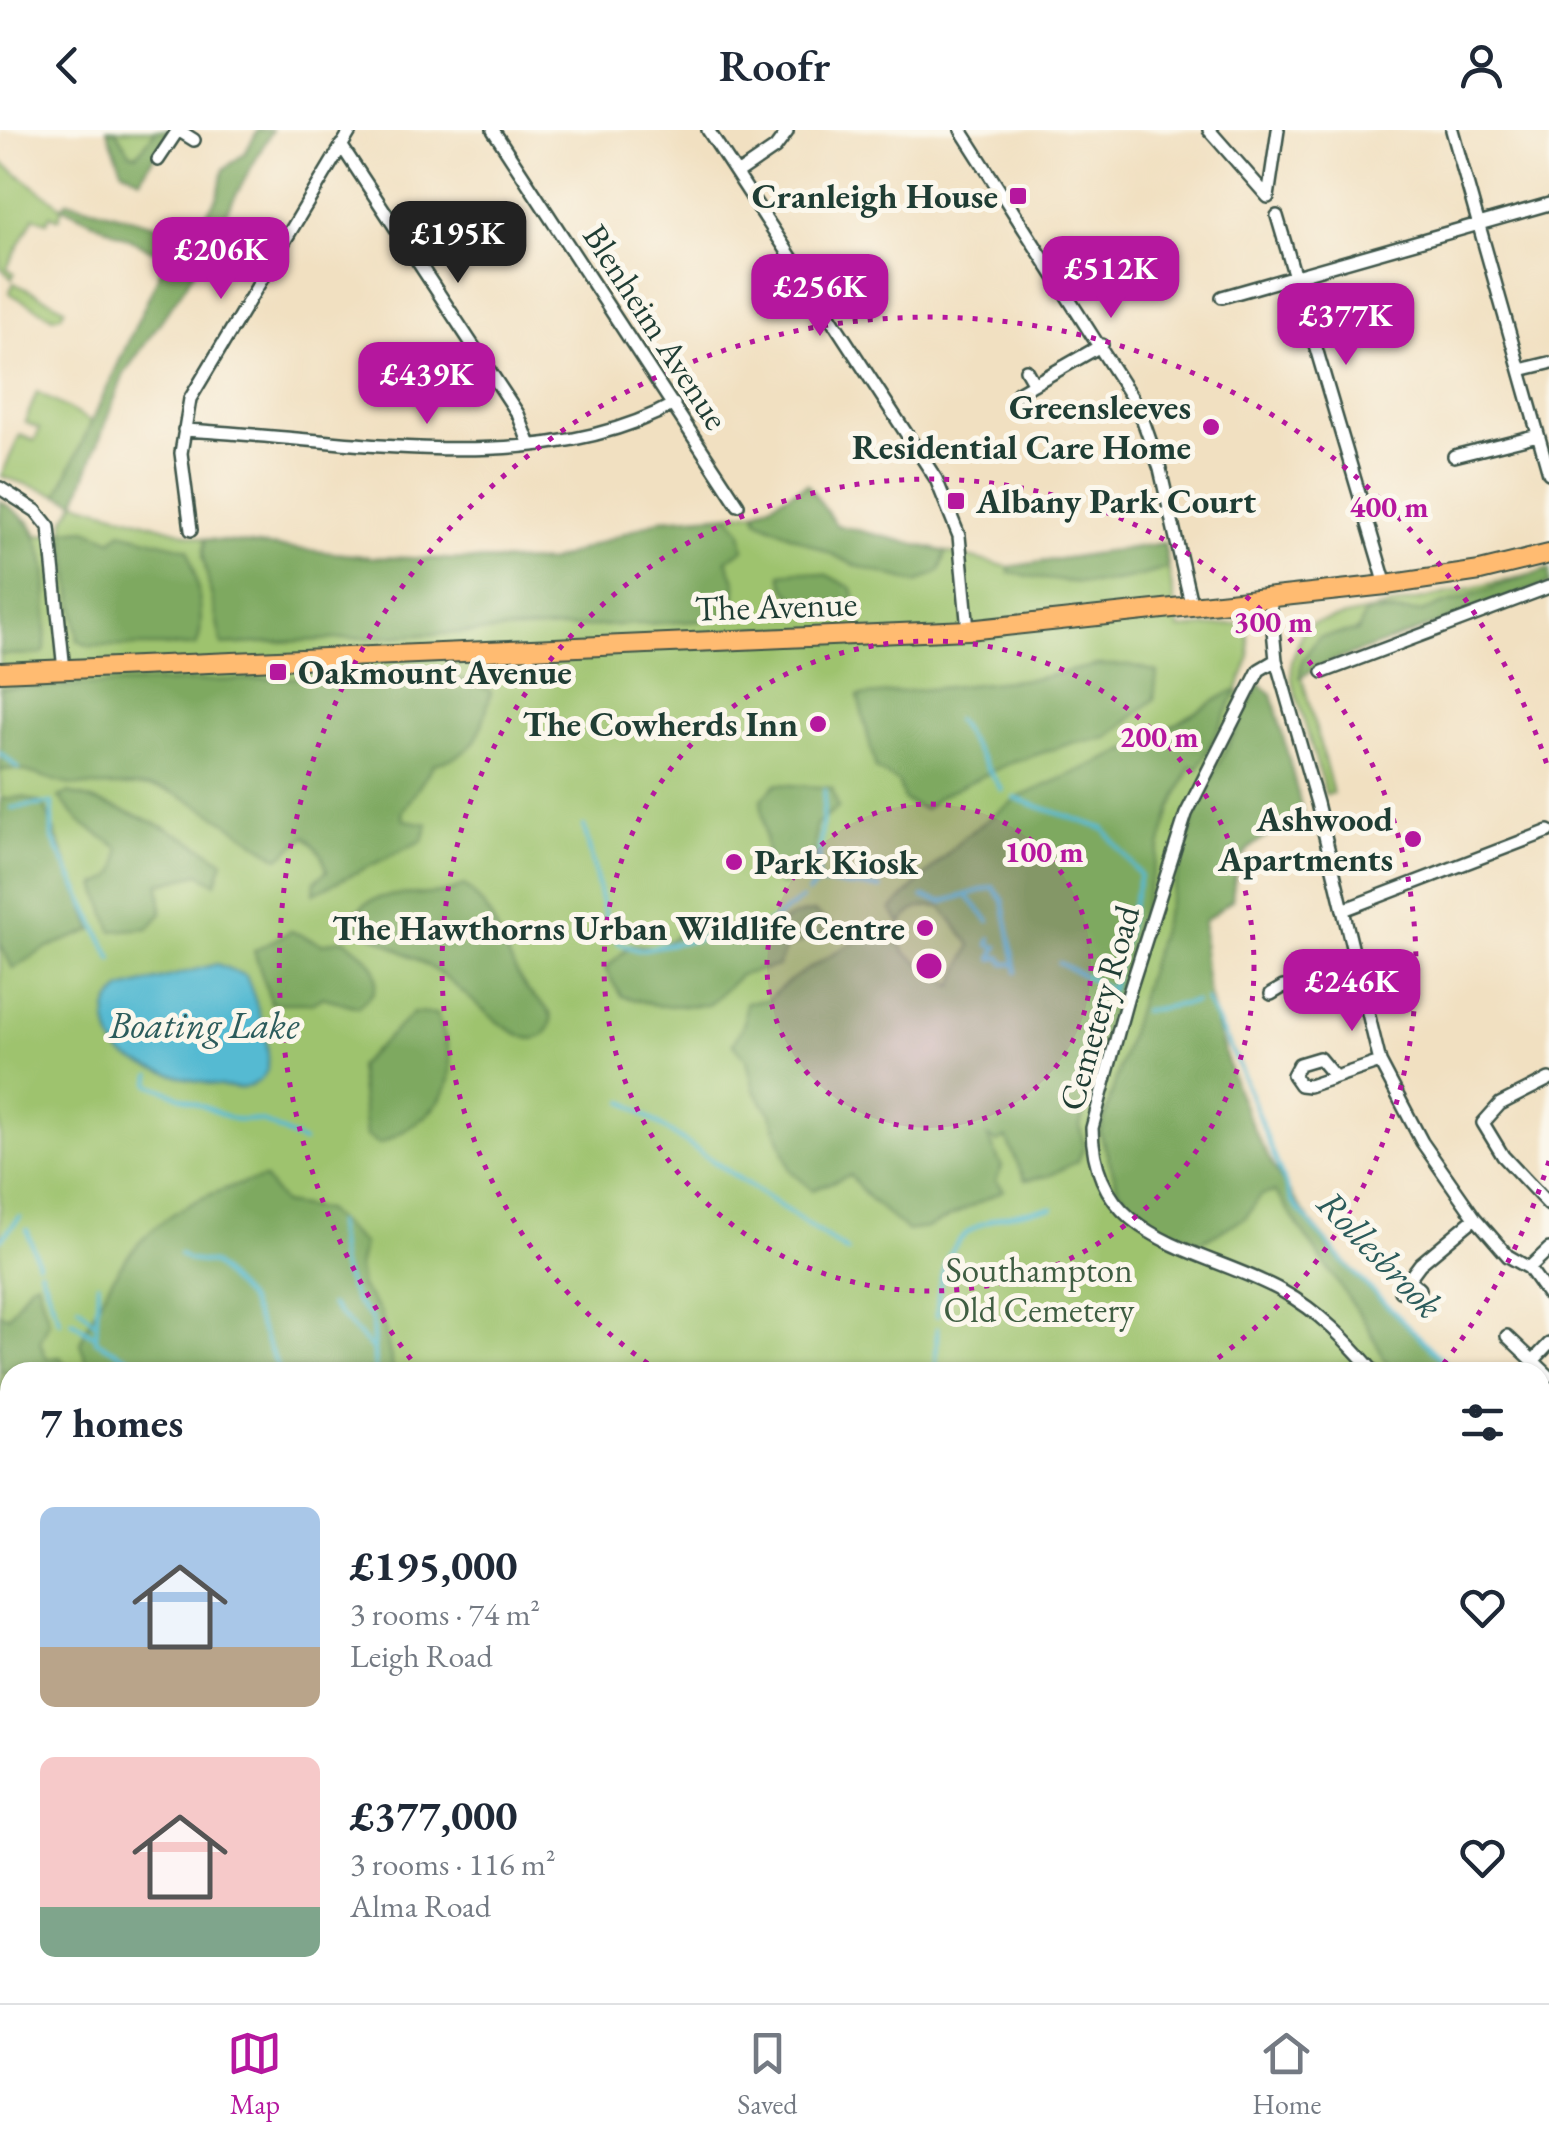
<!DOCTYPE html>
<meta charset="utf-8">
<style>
body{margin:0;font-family:"EB Garamond",serif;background:#f2f2f3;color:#1f2937;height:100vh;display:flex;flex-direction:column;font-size:38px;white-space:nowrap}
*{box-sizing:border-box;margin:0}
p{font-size:32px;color:#747a83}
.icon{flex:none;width:55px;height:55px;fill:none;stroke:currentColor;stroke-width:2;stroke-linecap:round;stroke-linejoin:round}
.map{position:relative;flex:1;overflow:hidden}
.details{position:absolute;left:0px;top:1232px;width:1550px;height:642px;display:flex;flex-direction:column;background:#fff;border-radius:30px 30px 0 0;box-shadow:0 2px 8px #0004}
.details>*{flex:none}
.price{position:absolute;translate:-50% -85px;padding:0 22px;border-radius:20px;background:#b5179e;color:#fff;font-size:32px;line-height:65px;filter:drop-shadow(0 2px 5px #0008)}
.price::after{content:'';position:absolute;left:50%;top:60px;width:30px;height:22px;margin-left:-15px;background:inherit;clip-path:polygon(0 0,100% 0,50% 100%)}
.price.active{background:#222;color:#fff}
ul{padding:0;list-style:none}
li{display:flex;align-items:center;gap:30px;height:250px;padding:0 40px}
li span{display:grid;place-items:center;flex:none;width:280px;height:200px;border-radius:15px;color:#555}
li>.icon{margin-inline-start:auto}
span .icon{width:120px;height:120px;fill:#fffc;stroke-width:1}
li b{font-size:42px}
h2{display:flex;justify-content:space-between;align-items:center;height:120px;padding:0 40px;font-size:42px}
header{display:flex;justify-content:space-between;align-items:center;height:130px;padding:0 40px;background:#fff;font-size:45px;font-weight:600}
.tabs{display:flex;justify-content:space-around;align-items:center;height:140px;border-top:2px solid #e0e1e3;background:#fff;font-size:28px;color:#747a83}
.tabs a{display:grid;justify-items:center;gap:5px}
.tabs .active{color:#b5179e}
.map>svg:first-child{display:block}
</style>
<header><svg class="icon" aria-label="back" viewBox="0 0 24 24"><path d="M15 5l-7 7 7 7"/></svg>Roofr<svg class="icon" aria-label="person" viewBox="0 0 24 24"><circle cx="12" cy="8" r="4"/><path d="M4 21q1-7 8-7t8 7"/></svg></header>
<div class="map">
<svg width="1549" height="1873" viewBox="0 0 1549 1873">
<rect width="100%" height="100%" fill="#fbf7ec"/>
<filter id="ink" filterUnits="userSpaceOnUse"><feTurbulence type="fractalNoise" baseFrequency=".01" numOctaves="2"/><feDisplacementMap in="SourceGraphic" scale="20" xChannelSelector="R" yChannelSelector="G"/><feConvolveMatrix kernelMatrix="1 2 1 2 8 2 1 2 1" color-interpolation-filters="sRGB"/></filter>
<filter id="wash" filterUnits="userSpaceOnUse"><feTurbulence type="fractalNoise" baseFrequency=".0048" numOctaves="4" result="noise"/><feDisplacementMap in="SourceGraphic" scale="40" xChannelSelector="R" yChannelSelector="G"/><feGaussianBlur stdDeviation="2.25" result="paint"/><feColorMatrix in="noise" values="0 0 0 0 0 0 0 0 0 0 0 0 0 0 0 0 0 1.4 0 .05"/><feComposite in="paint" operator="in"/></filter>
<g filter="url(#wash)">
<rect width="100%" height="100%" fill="#f1e0c1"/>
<path fill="#9ec36e" stroke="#5e8051" stroke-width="2.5" d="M 115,0 L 156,0 L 138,25 L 130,23 Z
M 0,31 L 62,77 L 59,89 L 50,85 L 47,92 L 34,87 L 7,138 L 14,143 L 12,149 L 0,137 Z
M 14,153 L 65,178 L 61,185 L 53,187 L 9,163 Z
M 37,262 L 92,292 L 58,365 L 1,346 L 20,305 L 34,311 L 40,299 L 25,292 Z
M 807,354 L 836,395 L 1009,437 L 1164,413 L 1179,499 L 1246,493 L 1250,526 L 1237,561 L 1251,570 L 1259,554 L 1272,564 L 1305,692 C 1256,710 1236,713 1232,770 L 1204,791 C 1201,845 1208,867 1223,918 C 1267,1070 1347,1136 1455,1242 L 10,1242 L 10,1739 L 0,1742 L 0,371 L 30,392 L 38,406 L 64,401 L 65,389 L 76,372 L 205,409 L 370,427 L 549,432 L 662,389 L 756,382 Z
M 1534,444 L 1421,482 L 1380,481 L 1348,506 L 1319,508 L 1300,540 L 1333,663 L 1326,665 L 1292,550 L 1292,531 L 1305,495 Z
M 1540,1325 L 1549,1333 L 1549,1659 L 1540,1659 Z
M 1540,1687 L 1549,1687 L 1548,1867 L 1540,1864 Z
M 1035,1865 L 1240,1865 L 1239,1873 L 1034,1873 Z"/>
<path fill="#7ea961" stroke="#4e734a" stroke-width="2.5" d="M 107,0 L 115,0 L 130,23 L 137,25 L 156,0 L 171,0 L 140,49 L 122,39 Z
M 258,0 L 272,0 L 186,155 L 124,244 L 76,372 L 58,365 L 167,127 L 62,77 L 67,71 L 191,105 L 217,68 L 224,39 L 245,23 Z
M 807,354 L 836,395 L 946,422 L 940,441 L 916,453 L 857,436 L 758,390 L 756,382 Z
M 0,371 C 58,403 46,462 45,520 L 42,524 L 0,525 Z
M 729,385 L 741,401 L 744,419 L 727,430 L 736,454 L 735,472 L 722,486 L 698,491 L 222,515 L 203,427 L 205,409 L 370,427 L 549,432 L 662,389 Z
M 86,399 L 112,410 L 121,402 L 188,419 C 195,444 208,492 196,516 L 89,516 L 78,511 L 64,401 Z
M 1164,413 L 1168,438 C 1102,460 1075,454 1009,443 L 1009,437 Z
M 1549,439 L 1549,454 L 1328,533 L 1300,547 L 1302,530 L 1319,507 L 1358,501 L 1365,483 L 1421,482 Z
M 799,441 L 827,445 L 852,458 L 855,470 C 825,477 786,479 781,444 Z
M 1097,535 L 1130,535 L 1157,542 L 1154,569 L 1107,608 L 1072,613 L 1008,634 L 938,667 L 925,680 L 905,671 L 898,652 L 876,639 L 858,566 L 1038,548 Z
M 344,546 C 379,548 468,539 491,562 C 479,605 481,622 434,634 L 402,682 L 404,690 L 428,694 L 423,710 L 314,763 L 315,751 L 327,741 L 322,725 L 306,706 L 279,728 C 248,708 199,671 166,660 C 136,651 99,660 67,654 C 46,650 20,634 0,641 L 0,558 Z
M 1259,554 L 1272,564 L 1305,692 C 1256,710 1236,713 1232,770 L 1204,791 C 1201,843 1209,869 1223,918 C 1267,1069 1347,1137 1455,1242 L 1391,1242 L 1367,1195 L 1275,1062 L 1261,1065 L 1246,1087 L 1200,1112 L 1140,1087 L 1118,1058 L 1100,1002 L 1199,673 Z
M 1232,561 L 1237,561 L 1198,639 L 1191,636 L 1171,679 L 1080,996 L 1084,1016 L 1078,1031 L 1048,1046 L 1025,1050 L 1006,1008 L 996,1012 L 988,1007 L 1002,1037 L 996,1051 L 1004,1060 L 927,1098 L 907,1101 C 886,1082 866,1069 850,1045 L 812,1060 L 790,1040 L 771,984 L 754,960 L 747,930 L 733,914 L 744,893 L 746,872 L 768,870 C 796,839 839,826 872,799 L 894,805 L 906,823 L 953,856 L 971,815 L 941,777 C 922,775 910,778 901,795 L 891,780 L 963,708 L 1019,667 L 1141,614 Z
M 776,654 L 832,658 L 838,678 L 816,695 L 814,736 L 783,755 L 770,749 L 761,670 Z
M 69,663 C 126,680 174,697 223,731 L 216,753 L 199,744 L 159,754 L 162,783 L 149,798 L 112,801 L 96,755 C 117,748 119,740 119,718 L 80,692 L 59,667 Z
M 23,667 L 44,674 L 93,800 L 48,817 L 13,839 L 0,813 L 0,669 Z
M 464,755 C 503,789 499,820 526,858 C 532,867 542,872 548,880 C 558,893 544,913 528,908 C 493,897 467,861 436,841 C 408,822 377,811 350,791 C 376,746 430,777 464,755 Z
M 814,782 L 830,793 L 823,805 L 786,817 L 778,836 L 740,845 L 708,875 L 660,876 L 621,866 L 605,839 L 632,814 L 657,818 L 689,798 C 715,802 735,809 761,801 C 781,795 792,783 814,782 Z
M 291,801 L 322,814 L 344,809 C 364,826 384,833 373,863 L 358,877 L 322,867 L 311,873 L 271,873 L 254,821 Z
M 413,883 L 436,884 C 468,956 444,981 380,1014 L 366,1006 L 358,936 Z
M 264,1048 L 283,1073 L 325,1080 L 363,1114 L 358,1138 L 361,1157 L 381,1183 L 394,1242 L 90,1242 L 80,1213 C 121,1117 160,1072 264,1048 Z
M 37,1151 L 49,1192 L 40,1212 L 47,1229 L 60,1227 L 71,1242 L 10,1242 L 10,1246 L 0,1239 L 0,1183 L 8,1187 L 30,1154 Z
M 10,1282 L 10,1536 L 0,1531 L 0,1303 Z
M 0,1568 L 10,1574 L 10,1739 L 0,1742 Z"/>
<path fill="#54bad2" stroke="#3a7c83" stroke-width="2.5" d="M 217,834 L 246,846 C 254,865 275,924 266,942 C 261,951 251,957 241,958 C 219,959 141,938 123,925 C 112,916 109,904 107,891 C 105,876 111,868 122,859 Z"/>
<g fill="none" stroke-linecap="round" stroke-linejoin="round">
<path stroke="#54bad2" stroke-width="4" d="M 956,590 L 1002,660
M 0,623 L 18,638
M 1014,668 L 1104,699 L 1140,745 L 1111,860 L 1059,833
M 12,678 L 52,673 L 52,707 L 112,829
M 584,696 L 605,786 L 619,813 L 638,820 L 763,797 L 802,769
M 806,752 L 881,758
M 808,763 L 817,753 L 825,660
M 966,765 L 989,791
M 923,767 L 942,772 L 993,757 L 1003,770 L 1017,842
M 991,808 L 989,815 L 998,817 L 992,829 L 1001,827 L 1005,834 L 1015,834
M 1206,870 L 1239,936 L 1292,1072 L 1348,1137 L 1455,1242
M 1143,881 L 1195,872
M 151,945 L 150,954 L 233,989 L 262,991 L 303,1012
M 624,971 L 848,1122
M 336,1093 L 340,1134 L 356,1172 L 372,1189 L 375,1242
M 27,1100 L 38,1133
M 0,1110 L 20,1087
M 180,1124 L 188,1130 L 212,1133 L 248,1170 L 280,1242
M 40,1140 L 60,1192
M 98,1153 L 96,1211 L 156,1242
M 331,1175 L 372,1219
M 79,1176 L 93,1191
M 937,1186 C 939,1103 974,1086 1052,1078
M 72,1191 L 93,1205
M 936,1242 L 937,1198
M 1540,1327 L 1549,1338
M 0,1403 L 10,1401"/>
</g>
</g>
<g filter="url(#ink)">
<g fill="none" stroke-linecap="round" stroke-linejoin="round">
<defs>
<path id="street" d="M 178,0 L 194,10
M 493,0 L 738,375
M 708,0 L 936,349 L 959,406 L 968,500
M 961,0 L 1139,279 L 1160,339 L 1192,478
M 1209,0 L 1268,67 L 1278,0
M 1452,0 L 1549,343
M 341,15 L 518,284 L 530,315
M 158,30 L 178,0
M 737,44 L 775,18 L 787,2
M 1277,86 L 1386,455
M 1222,167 L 1549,74
M 1026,240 L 1034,254
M 1520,240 L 1549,233
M 1018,263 L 1102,215
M 184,300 C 334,307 536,351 674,274
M 1454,326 L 1538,305
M 0,358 L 36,381 L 49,397 L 64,540
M 191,400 L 181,323 L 190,269 L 351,0
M 1270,469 L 1276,530 L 1317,673 L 1380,932 L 1422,1012 L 1475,1088 L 1508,1126 L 1529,1138 L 1549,1166
M 1276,530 L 1259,540 L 1186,684 L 1128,866 L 1092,998 C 1093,1114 1202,1117 1282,1161 C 1320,1182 1346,1210 1374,1242
M 1323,542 L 1549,457
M 1343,780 L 1549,701
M 1271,864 L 1283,857 L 1309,859 L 1359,848
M 1335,947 L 1319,928 L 1299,934 L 1293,945 L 1300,955 L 1309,956 L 1380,932
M 1549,949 L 1500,974 L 1483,993 L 1503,1026 L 1549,1075
M 1529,1138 L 1549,1119
M 1408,1149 L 1420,1159
M 1400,1161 L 1420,1134 L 1475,1088
M 1507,1206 L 1549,1246
M 1533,1231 L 1549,1214
M 1531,1865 L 1549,1871
M 199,1873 L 201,1865
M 595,1873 L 596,1865
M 722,1873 L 723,1865
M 857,1873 L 857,1865
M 1254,1873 L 1256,1865"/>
<path id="secondary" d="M 1540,1674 L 1549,1675
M 0,1761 L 10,1759"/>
<path id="primary" d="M 0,542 L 968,500 L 1386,455 L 1480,441 L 1549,424"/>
</defs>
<use href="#street" stroke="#3e5549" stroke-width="16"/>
<use href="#secondary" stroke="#3e5549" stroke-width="20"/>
<use href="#primary" stroke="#3e5549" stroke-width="22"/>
<use href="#street" stroke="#fff" stroke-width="11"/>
<use href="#secondary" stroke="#ffe4c6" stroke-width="15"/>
<use href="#primary" stroke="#ffbb71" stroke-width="18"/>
</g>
</g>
<circle cx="929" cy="836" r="162" fill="#b5179e" fill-opacity=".12"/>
<g fill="none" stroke="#b5179e" stroke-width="5" stroke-dasharray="5 10">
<circle cx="929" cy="836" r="162"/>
<circle cx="929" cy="836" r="325"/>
<path d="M660 1242A487 487 0 1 1 1198 1242"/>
<path d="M1549 1031A650 650 0 0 1 1438 1241M420 1241A650 650 0 1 1 1549 641"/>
</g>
<g fill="#b5179e" stroke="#fbf7ec" stroke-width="4">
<rect x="1008" y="56" width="20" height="20" rx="5"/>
<circle cx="1211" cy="297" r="10"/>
<rect x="946" y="361" width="20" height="20" rx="5"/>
<rect x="268" y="532" width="20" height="20" rx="5"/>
<circle cx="818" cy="594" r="10"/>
<circle cx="1413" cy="709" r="10"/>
<circle cx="734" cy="732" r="10"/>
<circle cx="925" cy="798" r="10"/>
</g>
<g text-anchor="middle" stroke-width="10" stroke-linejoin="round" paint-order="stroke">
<g font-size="35" font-weight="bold" fill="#1f3d34" stroke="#fbf7ec" text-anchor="end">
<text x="998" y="78">Cranleigh House</text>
<text x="1191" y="289">Greensleeves<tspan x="1191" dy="40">Residential Care Home</tspan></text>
<text x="976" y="383" text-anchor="start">Albany Park Court</text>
<text x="298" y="554" text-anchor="start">Oakmount Avenue</text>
<text x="798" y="606">The Cowherds Inn</text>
<text x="1393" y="701">Ashwood<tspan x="1393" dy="40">Apartments</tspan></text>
<text x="754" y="744" text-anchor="start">Park Kiosk</text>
<text x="905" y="810">The Hawthorns Urban Wildlife Centre</text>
</g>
<g font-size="35" fill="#1f3d34" stroke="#fbf7ec">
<text transform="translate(656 197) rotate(57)" y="12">Blenheim Avenue</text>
<text transform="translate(776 476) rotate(-2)" y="12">The Avenue</text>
<text transform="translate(1099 878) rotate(-74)" y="12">Cemetery Road</text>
</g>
<g font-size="35" fill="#3f5e42" stroke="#fbf7ec">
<text x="1039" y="1152">Southampton<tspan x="1039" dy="40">Old Cemetery</tspan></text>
</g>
<g font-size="38" font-style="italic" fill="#2c5c5c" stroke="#fbf7ec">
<text x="204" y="908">Boating Lake</text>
<text transform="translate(1380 1124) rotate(46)" y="13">Rollesbrook</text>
</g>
</g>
<circle cx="929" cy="836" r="15" fill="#b5179e" stroke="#fbf7ec" stroke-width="5"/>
<g font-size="30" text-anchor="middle" font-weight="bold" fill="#b5179e" stroke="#fbf7ec" stroke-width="10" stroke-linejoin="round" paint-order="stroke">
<text x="1389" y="387">400 m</text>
<text x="1273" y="502">300 m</text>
<text x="1159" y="617">200 m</text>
<text x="1044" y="732">100 m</text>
</g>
</svg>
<b class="price active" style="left:458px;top:156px">£195K</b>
<b class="price" style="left:221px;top:172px">£206K</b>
<b class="price" style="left:1111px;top:191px">£512K</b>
<b class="price" style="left:820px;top:209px">£256K</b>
<b class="price" style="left:1346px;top:238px">£377K</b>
<b class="price" style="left:427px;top:297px">£439K</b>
<b class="price" style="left:1352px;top:904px">£246K</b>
<section class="details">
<h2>7 homes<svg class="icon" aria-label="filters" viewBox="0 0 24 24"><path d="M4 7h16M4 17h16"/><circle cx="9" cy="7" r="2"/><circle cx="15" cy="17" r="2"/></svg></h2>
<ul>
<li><span style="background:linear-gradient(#a9c7e8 70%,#b9a48a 0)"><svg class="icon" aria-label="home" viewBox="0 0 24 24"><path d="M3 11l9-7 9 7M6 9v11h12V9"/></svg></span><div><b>£195,000</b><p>3 rooms · 74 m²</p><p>Leigh Road</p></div><svg class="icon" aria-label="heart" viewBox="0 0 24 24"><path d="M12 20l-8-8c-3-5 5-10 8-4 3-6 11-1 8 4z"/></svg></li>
<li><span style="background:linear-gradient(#f6c9c9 75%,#7fa58c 0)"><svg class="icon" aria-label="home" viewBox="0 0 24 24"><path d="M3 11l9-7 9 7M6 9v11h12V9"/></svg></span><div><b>£377,000</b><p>3 rooms · 116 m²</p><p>Alma Road</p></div><svg class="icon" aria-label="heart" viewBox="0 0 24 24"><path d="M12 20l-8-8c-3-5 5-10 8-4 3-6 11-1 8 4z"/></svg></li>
</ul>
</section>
</div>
<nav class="tabs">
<a class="active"><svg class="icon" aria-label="map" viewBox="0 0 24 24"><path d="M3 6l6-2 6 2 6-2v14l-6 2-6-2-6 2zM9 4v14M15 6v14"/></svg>Map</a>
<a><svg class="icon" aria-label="saved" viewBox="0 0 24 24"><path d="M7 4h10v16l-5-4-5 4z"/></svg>Saved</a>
<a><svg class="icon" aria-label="home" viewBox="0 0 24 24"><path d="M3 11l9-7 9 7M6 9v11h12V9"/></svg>Home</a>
</nav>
